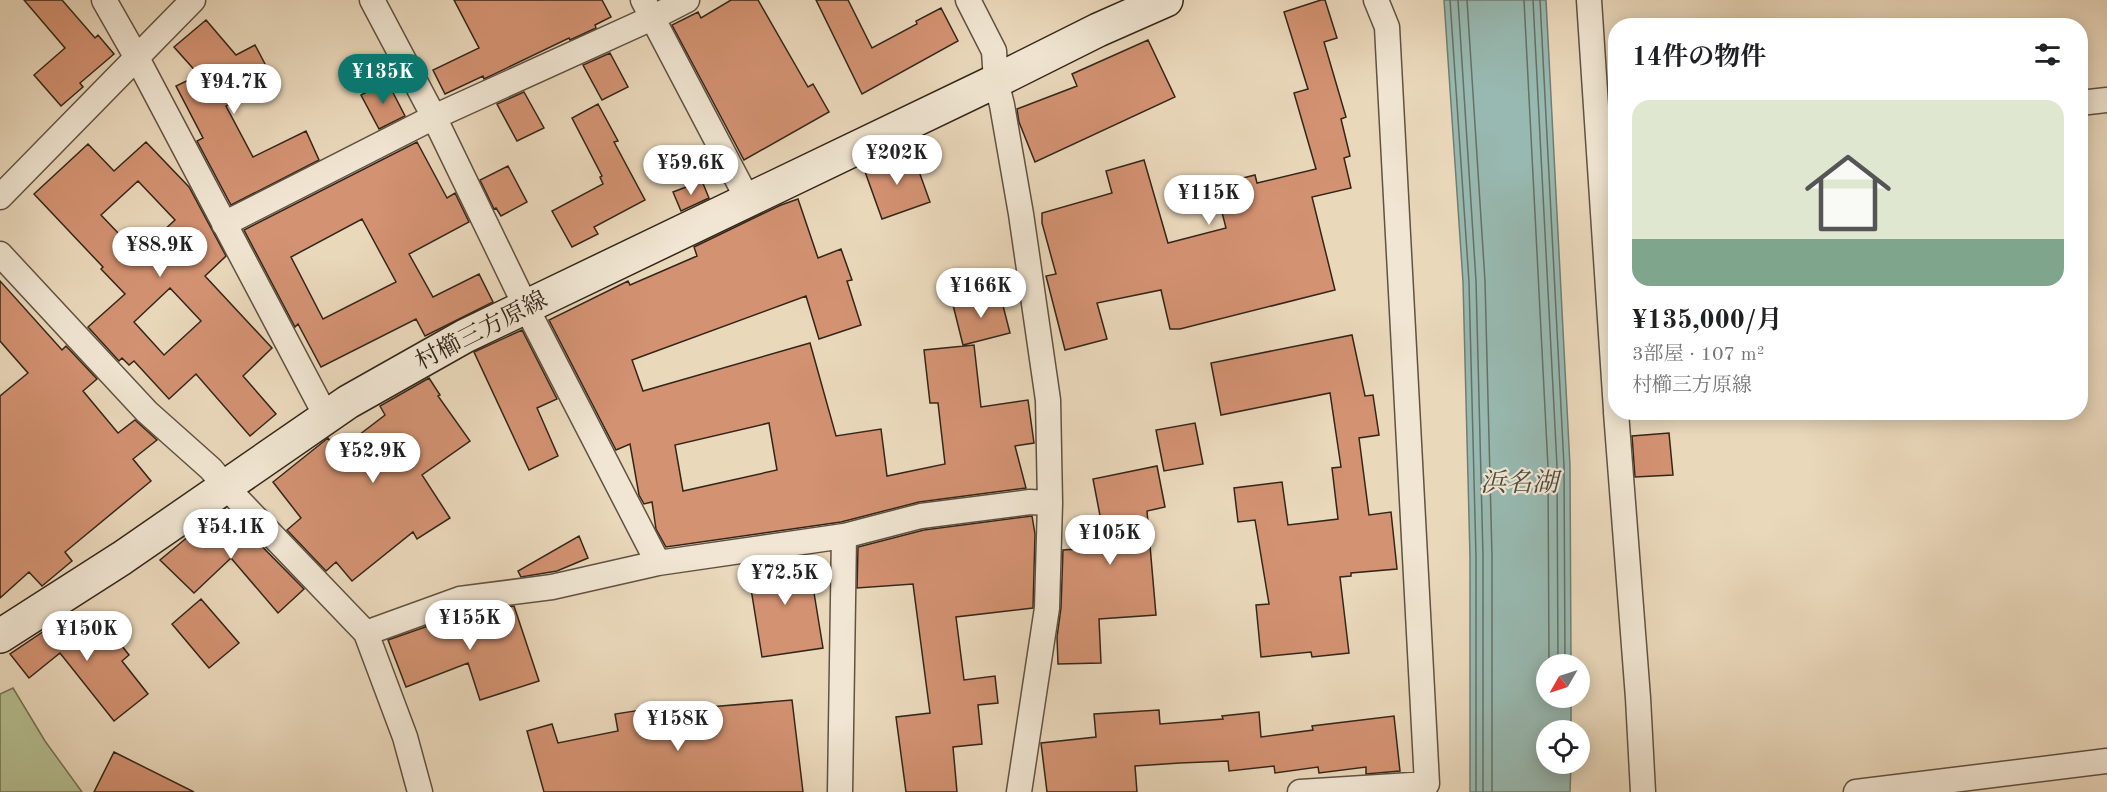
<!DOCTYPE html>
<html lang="ja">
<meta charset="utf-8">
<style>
body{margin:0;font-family:"Old Standard TT","Noto Serif JP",serif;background:#f2f2f2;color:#202124;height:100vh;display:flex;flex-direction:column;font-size:22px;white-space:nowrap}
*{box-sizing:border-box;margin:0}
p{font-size:20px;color:#757577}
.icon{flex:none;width:33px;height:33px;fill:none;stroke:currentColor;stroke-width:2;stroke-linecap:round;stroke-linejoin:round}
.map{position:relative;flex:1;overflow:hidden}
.details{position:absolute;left:1608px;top:18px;width:480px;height:402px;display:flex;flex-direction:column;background:#fff;border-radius:24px;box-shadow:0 3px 15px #0003}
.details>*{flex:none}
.needle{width:39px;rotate:231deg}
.controls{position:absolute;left:1536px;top:654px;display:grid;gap:12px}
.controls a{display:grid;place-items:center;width:54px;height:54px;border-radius:50%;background:#fff;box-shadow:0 3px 15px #0003;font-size:30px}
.price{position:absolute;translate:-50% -51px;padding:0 14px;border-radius:21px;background:#fff;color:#222;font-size:20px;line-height:39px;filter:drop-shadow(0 2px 3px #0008)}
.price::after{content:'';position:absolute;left:50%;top:36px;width:18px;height:14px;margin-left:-9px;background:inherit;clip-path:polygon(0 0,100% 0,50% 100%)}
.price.on{background:#0f766e;color:#fff}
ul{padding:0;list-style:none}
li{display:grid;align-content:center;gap:12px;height:318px;padding:0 24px}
li span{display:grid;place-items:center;height:186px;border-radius:18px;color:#555}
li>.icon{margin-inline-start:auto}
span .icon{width:108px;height:108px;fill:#fffc;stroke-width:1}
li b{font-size:26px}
h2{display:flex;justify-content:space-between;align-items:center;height:72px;padding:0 24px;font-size:26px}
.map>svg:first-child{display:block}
</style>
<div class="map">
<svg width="2107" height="792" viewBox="0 0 2107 792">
<rect width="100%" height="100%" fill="#ead8bb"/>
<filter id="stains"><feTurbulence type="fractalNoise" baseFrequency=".00333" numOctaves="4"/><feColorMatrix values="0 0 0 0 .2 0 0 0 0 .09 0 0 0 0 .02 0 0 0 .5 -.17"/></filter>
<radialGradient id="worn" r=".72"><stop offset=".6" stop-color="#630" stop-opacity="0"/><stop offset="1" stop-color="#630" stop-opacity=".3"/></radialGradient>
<path fill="#b5bf92" stroke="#747256" stroke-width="1.5" d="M 13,688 L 45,741 L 82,792 L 0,792 L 0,694 Z"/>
<path fill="#98b9b1" stroke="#707e74" stroke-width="1.5" d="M 1444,0 L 1546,0 L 1570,466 L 1571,663 L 1546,664 L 1546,698 L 1571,698 L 1571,730 L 1546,730 L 1546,764 L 1571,764 L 1570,792 L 1470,792 L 1470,557 L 1463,282 Z"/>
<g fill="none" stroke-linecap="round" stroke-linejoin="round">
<path stroke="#667065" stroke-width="1.5" d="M 1450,0 L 1469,282 L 1476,557 L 1476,792
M 1458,0 L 1476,281 L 1483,556 L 1483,792
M 1467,0 L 1485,281 L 1492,556 L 1492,792
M 1524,0 L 1548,467 L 1549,664
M 1533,0 L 1557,466 L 1558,664
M 1540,0 L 1564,466 L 1565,664"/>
</g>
<path fill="#d39272" stroke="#332619" stroke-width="1.5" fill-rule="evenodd" d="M 24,0 L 62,0 L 95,38 L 98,35 L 114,54 L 80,83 L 83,87 L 61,106 L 34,75 L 65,48 Z
M 454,0 L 602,0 L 611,17 L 595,25 L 596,28 L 570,40 L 569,38 L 484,79 L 483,76 L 445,94 L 433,70 L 479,48 Z
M 731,0 L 758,0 L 808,87 L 813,84 L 829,112 L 744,160 L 672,25 L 698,12 L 701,18 Z
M 816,0 L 848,0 L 872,48 L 917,24 L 916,21 L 941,8 L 958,41 L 862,94 Z
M 1321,0 L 1325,0 L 1337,38 L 1324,42 L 1346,117 L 1341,119 L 1350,156 L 1344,158 L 1351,188 L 1312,197 L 1335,290 L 1180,329 L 1170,329 L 1161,290 L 1097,303 L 1107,339 L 1065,350 L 1046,276 L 1056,274 L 1042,223 L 1042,213 L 1112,193 L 1106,171 L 1144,160 L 1168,243 L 1226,228 L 1215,185 L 1255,175 L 1257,183 L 1316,169 L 1294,93 L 1308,89 L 1284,12 Z
M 206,20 L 236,55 L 255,45 L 274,81 L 226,106 L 253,157 L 306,131 L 319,160 L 231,205 L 197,141 L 203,138 L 176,86 L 199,75 L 174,47 Z
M 1148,40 L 1175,97 L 1035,162 L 1019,122 L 1017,109 L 1077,86 L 1072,74 Z
M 610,53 L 628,87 L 602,100 L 583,65 Z
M 387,81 L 405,116 L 379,129 L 361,95 Z
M 524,92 L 544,128 L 517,141 L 497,104 Z
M 598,104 L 618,141 L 614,142 L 645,200 L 594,227 L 598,234 L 572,247 L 552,211 L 603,184 L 600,177 L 602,176 L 572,118 Z
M 146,142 L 189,187 L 226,256 L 205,276 L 272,348 L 243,376 L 276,414 L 250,436 L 196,374 L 169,399 L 134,361 L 129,365 L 122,358 L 119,361 L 88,327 L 125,294 L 101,269 L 103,267 L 34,194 L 88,144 L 114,171 ZM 138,181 L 175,220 L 138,254 L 101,215 ZM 170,288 L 201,321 L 164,355 L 134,322 Z
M 417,142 L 447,198 L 455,193 L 469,222 L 409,254 L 433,297 L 479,274 L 493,302 L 425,336 L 416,319 L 321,367 L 298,324 L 295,327 L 244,230 ZM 362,219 L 396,282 L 323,319 L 291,257 Z
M 912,152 L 930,202 L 882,219 L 864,169 Z
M 508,166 L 527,202 L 501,216 L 496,208 L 494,209 L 480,180 Z
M 702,181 L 709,198 L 681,211 L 673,192 Z
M 798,199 L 818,258 L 841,249 L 852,280 L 847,281 L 861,325 L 819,339 L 806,296 L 632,360 L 643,391 L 810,343 L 836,436 L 881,429 L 887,476 L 945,464 L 938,403 L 930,403 L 924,350 L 974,345 L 981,407 L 1028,400 L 1034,443 L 1015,446 L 1026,488 L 919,502 L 841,522 L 666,547 L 656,529 L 652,502 L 644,504 L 639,495 L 630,444 L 616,450 L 549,320 L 628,281 L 630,285 L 697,256 L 694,247 L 781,205 ZM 769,423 L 777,470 L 683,491 L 675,445 Z
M 0,281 L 62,350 L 66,346 L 97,379 L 83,391 L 118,433 L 135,420 L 157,440 L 133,459 L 151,481 L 65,552 L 72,561 L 42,586 L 29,572 L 0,598 L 0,396 L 28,373 L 0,341 Z
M 1000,294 L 1010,333 L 963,345 L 953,305 Z
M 522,330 L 557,399 L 537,408 L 558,456 L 529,470 L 474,352 Z
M 1352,335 L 1365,396 L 1373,395 L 1379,435 L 1359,438 L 1369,515 L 1391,512 L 1397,569 L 1351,573 L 1351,576 L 1340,577 L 1349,653 L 1312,657 L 1311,652 L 1261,657 L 1256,605 L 1269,604 L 1255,520 L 1238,522 L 1234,488 L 1282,482 L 1288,525 L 1338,519 L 1332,468 L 1341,467 L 1330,393 L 1221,415 L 1211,363 Z
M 429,378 L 440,395 L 438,396 L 470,441 L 422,475 L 450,518 L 417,539 L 413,532 L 352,581 L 336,562 L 326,571 L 287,530 L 301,518 L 273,482 L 328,438 L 338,451 L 385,415 L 380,406 Z
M 1195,423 L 1203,464 L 1164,471 L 1156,430 Z
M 1669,433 L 1673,475 L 1635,477 L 1632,436 Z
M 1157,466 L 1165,507 L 1147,511 L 1156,615 L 1099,619 L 1101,663 L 1058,664 L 1057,637 L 1061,608 L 1063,550 L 1106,547 L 1093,479 Z
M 225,509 L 304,589 L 278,613 L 231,558 L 194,593 L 160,560 L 195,531 Z
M 1032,516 L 1035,534 L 1033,608 L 956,617 L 964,680 L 995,676 L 998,703 L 978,705 L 982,744 L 953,747 L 957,792 L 906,792 L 896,717 L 930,713 L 913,584 L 857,588 L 858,547 L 924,530 Z
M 579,536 L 588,558 L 557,571 L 521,577 L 518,571 Z
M 808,556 L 823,648 L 762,657 L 747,564 Z
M 201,599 L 239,643 L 209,668 L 172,624 Z
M 514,606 L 539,681 L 480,700 L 468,663 L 406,687 L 388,640 L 468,612 Z
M 95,612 L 129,655 L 122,661 L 148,694 L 114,721 L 60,653 L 29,678 L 10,654 L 59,621 L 69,633 Z
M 792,700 L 803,792 L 544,792 L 527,731 L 552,724 L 558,743 L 618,731 L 615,714 L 673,705 L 674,710 Z
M 1159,710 L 1160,724 L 1223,719 L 1222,716 L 1259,712 L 1261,737 L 1313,730 L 1312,726 L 1394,716 L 1400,771 L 1366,774 L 1366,767 L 1319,773 L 1318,767 L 1275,773 L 1274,766 L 1229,771 L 1228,761 L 1180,763 L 1135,766 L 1137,792 L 1047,792 L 1041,743 L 1096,737 L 1094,714 Z
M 114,752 L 194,792 L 94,792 Z"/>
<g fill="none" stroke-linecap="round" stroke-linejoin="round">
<defs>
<path id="street" d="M 104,0 L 137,58 L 326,416
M 372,0 L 434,117 L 526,307 L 658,563
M 643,0 L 748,200
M 968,0 L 994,51 L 996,81 L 1002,105 L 1021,214 L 1048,400 L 1050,503 L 1047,608 L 1019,792
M 1589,0 L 1616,410
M 2080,103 L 2107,100
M 0,197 L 193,0
M 224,224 L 434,117 L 652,18 L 687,0
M 0,254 L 147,412 L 211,469 L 225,486 L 366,633 L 405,737 L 420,792
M 1616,412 L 1638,698 L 1643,792
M 366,633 L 460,599 L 552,587 L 658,563 L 844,536 L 921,516 L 1030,502 L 1050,503
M 840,792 L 844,536
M 1300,792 L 1427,784 L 1387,27 L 1376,0
M 1856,792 L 2107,761"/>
<path id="secondary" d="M 0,636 L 122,558 L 348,402 L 465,336 L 996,81 L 1098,30 L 1166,0"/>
</defs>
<use href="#street" stroke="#615242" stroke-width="27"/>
<use href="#secondary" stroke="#332619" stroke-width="36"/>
<use href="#street" stroke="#f1e6d3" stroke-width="24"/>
<use href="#secondary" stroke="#f1e6d3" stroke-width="33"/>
</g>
<g text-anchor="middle" stroke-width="4.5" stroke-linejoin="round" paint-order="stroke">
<g font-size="24" fill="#332619" stroke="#f1e6d3">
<text transform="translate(481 330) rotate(-27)" y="8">村櫛三方原線</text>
</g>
<g font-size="26" font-style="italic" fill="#4c4b3f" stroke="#f1e6d3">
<text x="1519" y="491">浜名湖</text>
</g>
</g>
<rect width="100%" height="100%" filter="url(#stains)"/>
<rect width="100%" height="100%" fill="url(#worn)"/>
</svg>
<div class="controls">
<a><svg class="needle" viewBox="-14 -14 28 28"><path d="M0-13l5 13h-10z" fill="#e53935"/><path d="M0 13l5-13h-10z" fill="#757577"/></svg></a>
<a><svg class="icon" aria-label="locate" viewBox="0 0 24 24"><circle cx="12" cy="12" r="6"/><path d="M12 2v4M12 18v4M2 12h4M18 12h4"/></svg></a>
</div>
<b class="price on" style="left:383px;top:105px">¥135K</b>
<b class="price" style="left:234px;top:115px">¥94.7K</b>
<b class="price" style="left:897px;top:186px">¥202K</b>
<b class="price" style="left:691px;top:196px">¥59.6K</b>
<b class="price" style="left:1209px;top:226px">¥115K</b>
<b class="price" style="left:160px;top:278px">¥88.9K</b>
<b class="price" style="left:981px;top:319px">¥166K</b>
<b class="price" style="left:373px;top:484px">¥52.9K</b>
<b class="price" style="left:231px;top:560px">¥54.1K</b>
<b class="price" style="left:1110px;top:566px">¥105K</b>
<b class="price" style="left:785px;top:606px">¥72.5K</b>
<b class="price" style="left:470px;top:651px">¥155K</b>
<b class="price" style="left:87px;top:662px">¥150K</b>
<b class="price" style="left:678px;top:752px">¥158K</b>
<section class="details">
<h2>14件の物件<svg class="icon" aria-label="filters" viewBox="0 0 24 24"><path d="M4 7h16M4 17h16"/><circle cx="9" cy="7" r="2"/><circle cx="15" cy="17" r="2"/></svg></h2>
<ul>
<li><span style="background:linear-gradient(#dfe7d0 75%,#7fa58c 0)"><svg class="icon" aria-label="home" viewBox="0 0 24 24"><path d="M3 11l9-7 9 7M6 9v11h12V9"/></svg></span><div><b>¥135,000/月</b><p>3部屋 · 107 m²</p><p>村櫛三方原線</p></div></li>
</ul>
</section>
</div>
